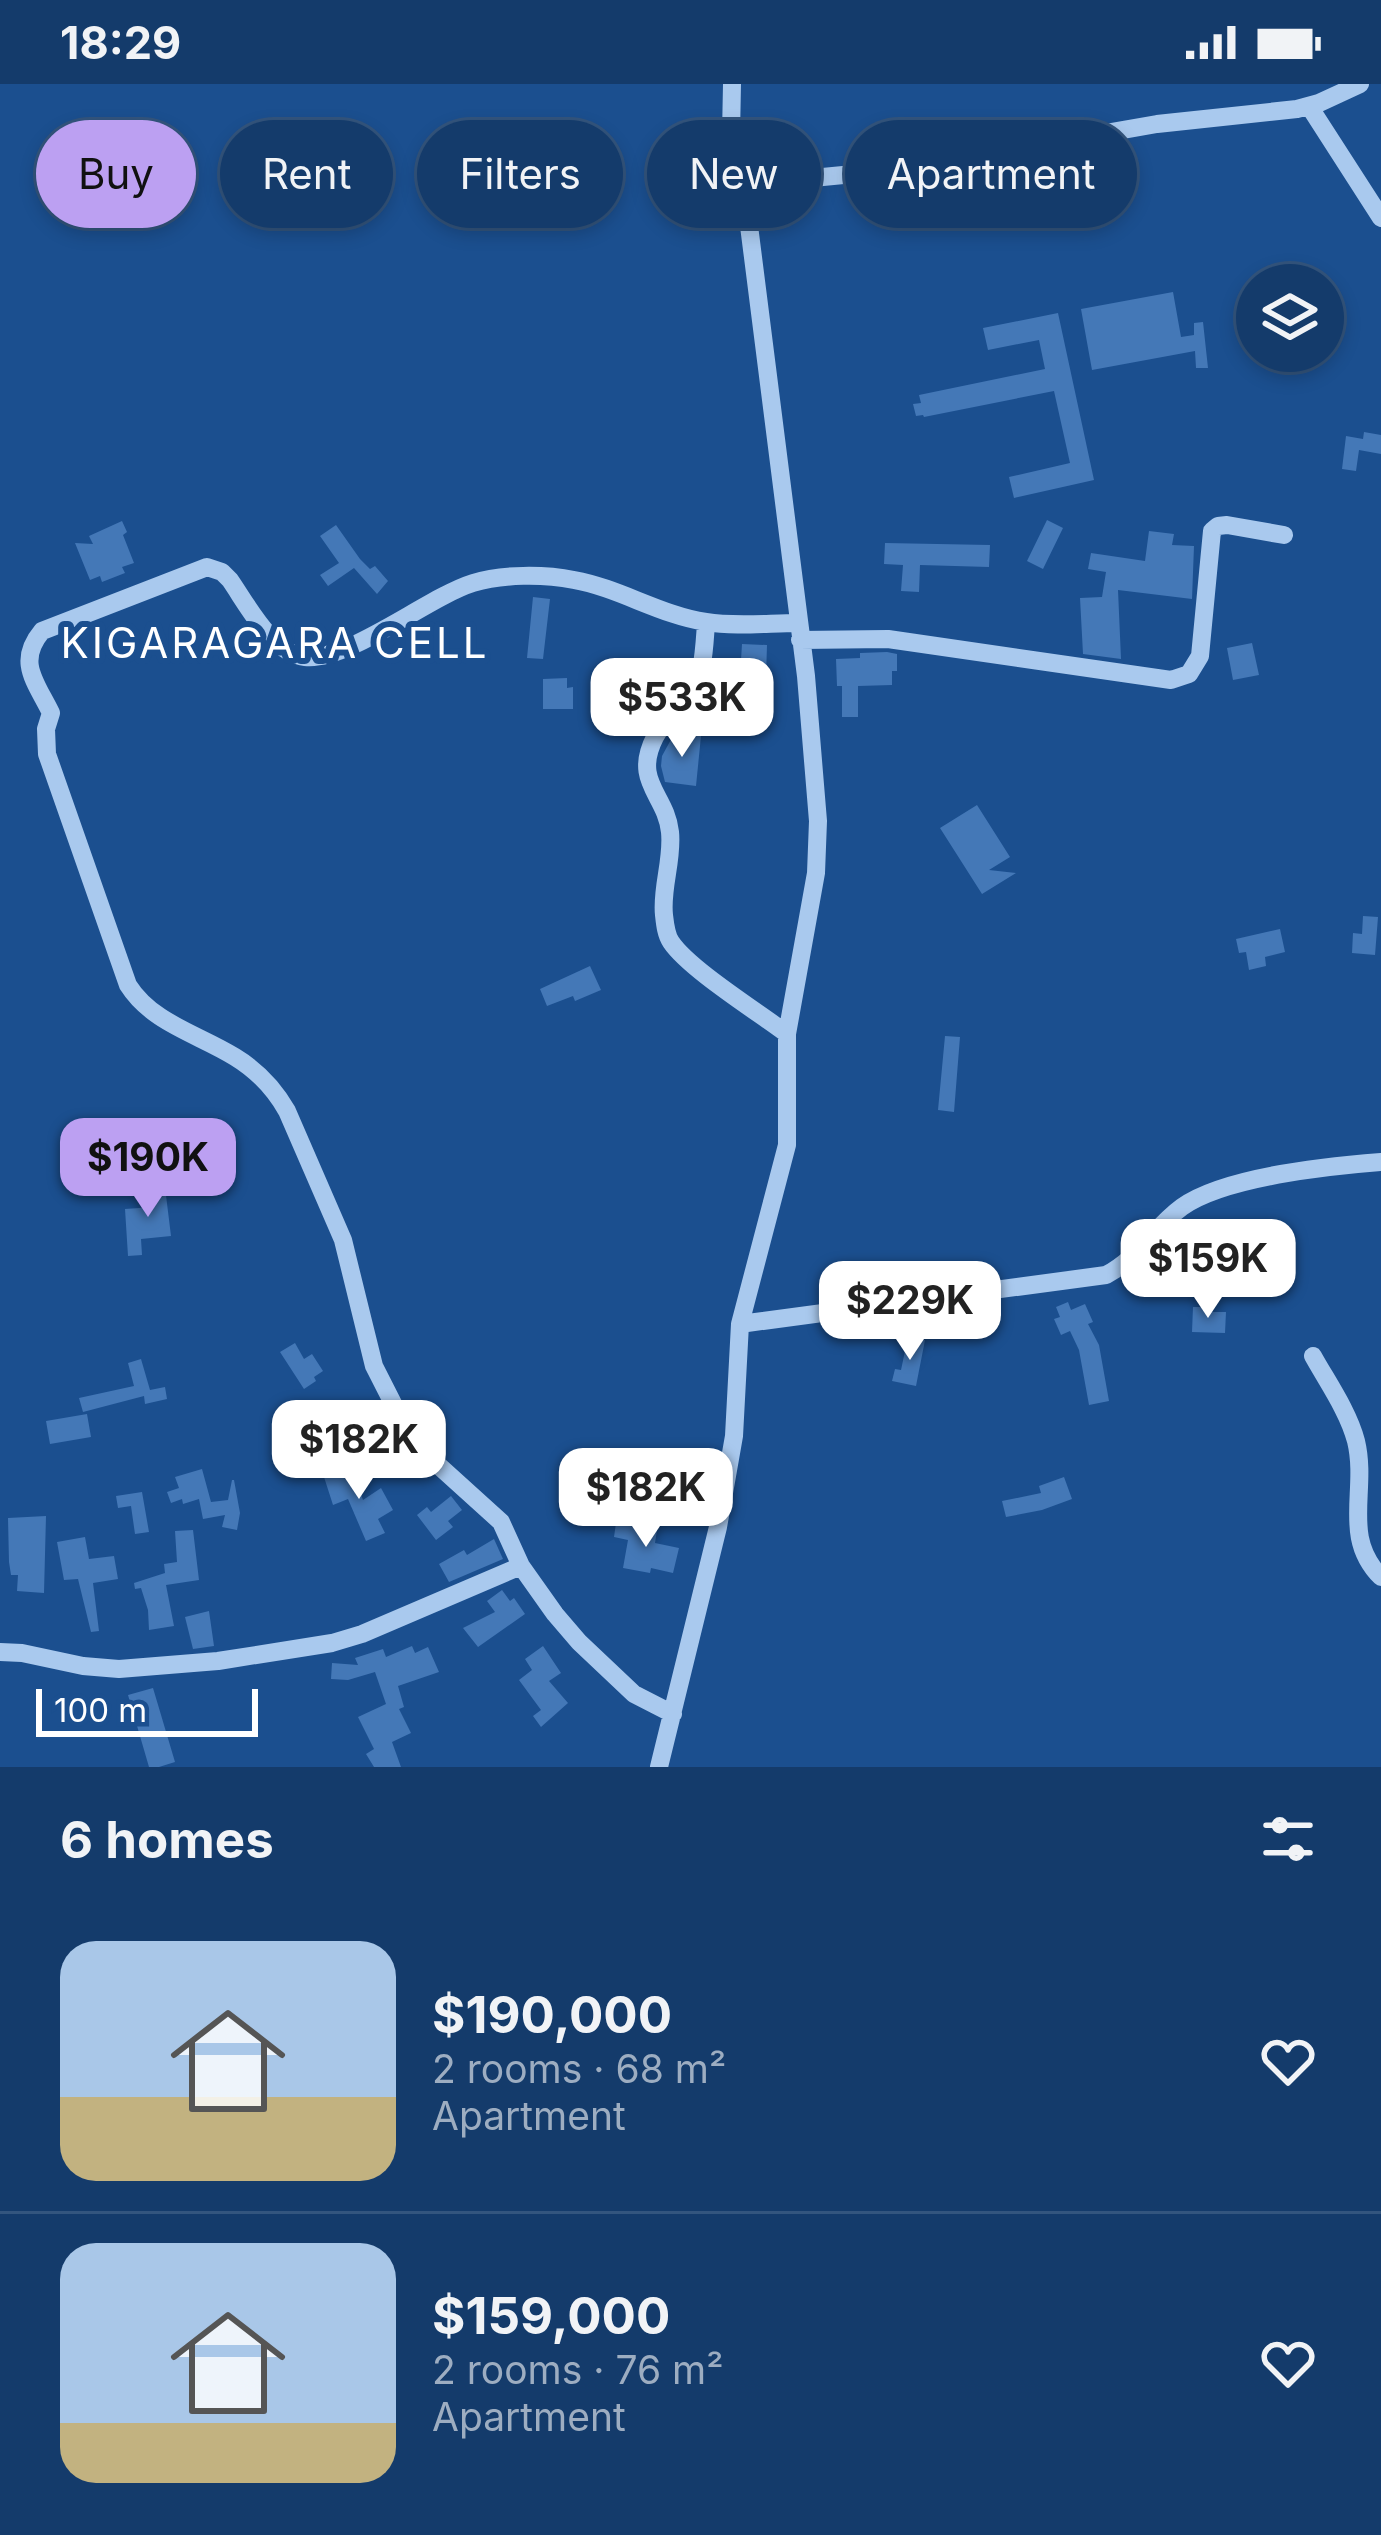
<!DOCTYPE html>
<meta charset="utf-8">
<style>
body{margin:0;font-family:Inter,sans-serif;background:#1d4271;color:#f1f3f6;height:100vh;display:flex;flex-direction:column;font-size:45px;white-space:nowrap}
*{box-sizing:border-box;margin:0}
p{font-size:39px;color:#9dadc1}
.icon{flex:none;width:66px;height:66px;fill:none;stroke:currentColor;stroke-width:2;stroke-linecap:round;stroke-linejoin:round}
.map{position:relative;height:1683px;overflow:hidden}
.panel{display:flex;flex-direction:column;background:#143b6b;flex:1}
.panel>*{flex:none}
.guide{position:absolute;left:36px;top:36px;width:1311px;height:108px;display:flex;gap:24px}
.buttons{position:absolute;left:1236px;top:180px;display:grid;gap:24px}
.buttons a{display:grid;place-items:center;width:108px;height:108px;border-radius:50%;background:#143b6b;box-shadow:0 6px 18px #0003,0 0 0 3px #33557e;font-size:60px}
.scale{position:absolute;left:36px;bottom:30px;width:222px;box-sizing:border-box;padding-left:12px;border:6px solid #fff;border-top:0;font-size:33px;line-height:42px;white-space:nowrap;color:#fff;-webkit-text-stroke:9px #1b4f8f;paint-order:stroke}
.price{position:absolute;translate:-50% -102px;padding:0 27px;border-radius:24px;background:#fff;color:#222;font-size:39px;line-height:78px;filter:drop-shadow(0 3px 6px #0008)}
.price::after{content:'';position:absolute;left:50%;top:72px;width:36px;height:27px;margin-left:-18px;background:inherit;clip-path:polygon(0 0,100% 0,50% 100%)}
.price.selected{background:#bca0f2;color:#111}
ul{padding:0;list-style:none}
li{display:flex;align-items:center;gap:36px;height:300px;padding:0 60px}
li+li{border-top:3px solid #33557e}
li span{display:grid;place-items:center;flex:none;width:336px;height:240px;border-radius:36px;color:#555}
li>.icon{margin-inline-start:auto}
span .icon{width:144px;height:144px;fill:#fffc;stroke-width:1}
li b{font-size:51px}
h2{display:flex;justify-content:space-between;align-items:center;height:144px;padding:0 60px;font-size:51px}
.pill{padding:0 42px;border-radius:54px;background:#143b6b;box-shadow:0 6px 18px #0003,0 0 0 3px #33557e;font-size:42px;line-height:108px}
.pill.selected{background:#bca0f2;color:#111}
.status{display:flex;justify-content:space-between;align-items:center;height:84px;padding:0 60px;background:#143b6b;direction:ltr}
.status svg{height:33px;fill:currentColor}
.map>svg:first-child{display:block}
</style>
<div class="status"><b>18:29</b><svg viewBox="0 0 49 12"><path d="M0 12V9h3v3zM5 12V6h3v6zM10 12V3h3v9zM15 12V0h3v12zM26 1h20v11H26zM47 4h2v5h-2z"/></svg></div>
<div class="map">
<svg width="1381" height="1683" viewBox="0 0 1381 1683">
<rect width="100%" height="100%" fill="#1b4f8f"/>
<path fill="#4478b7" d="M 1038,78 L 1042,105 L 936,122 L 932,95 Z
M 1173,208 L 1181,253 L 1194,251 L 1194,239 L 1203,238 L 1208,284 L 1196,284 L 1195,267 L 1092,286 L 1081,225 Z
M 1058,229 L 1094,396 L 1014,414 L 1009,393 L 1070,379 L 1054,307 L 924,333 L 923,331 L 916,332 L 913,320 L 921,319 L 919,311 L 1045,285 L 1039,256 L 988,266 L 983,244 Z
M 1364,348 L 1381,351 L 1381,370 L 1359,366 L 1356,387 L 1342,385 L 1346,352 L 1363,355 Z
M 1047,436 L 1063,444 L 1043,485 L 1027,477 Z
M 122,437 L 127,448 L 123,451 L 134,479 L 122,483 L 125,489 L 102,498 L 100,492 L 90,496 L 75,459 L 93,460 L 89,452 Z
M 336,441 L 360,475 L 370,485 L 375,482 L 388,497 L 377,510 L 354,484 L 328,502 L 320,491 L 339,479 L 320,452 Z
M 1149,447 L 1174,450 L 1172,461 L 1194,462 L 1192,515 L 1118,506 L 1121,575 L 1083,570 L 1080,514 L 1102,513 L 1106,488 L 1088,485 L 1091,469 L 1145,477 Z
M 885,459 L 990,461 L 989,483 L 920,481 L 919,508 L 901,507 L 903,481 L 884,480 Z
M 533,513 L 550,515 L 543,575 L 527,574 Z
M 1252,559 L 1259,591 L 1233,596 L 1227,564 Z
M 742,560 L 767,561 L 766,593 L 740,592 Z
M 887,568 L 897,570 L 897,587 L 892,587 L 892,601 L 858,602 L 858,633 L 842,633 L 842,602 L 837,602 L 836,575 L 860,574 L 860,569 Z
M 567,594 L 567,604 L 573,603 L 573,625 L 543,625 L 543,595 Z
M 674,650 L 701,652 L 696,702 L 665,698 L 661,682 L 662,672 Z
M 977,721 L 1010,773 L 989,786 L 1016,789 L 982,810 L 940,744 Z
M 1363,832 L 1378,833 L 1375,871 L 1352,869 L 1353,849 L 1362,850 Z
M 1280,845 L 1285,868 L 1265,873 L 1266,882 L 1249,886 L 1246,868 L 1239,869 L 1236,855 Z
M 590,882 L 601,906 L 575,917 L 573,912 L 547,922 L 540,905 Z
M 945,952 L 960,953 L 954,1028 L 938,1026 Z
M 164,1095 L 171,1152 L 141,1155 L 142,1171 L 128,1172 L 125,1125 L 153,1123 L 150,1097 Z
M 1068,1218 L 1071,1226 L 1085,1220 L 1093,1238 L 1088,1240 L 1099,1261 L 1109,1317 L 1089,1321 L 1079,1266 L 1070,1247 L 1061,1251 L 1054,1235 L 1060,1233 L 1056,1223 Z
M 1193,1223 L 1211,1223 L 1211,1228 L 1226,1228 L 1225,1249 L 1192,1248 Z
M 908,1253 L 925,1256 L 916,1302 L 892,1297 L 895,1285 L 901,1286 Z
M 295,1259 L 304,1275 L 312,1270 L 323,1287 L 314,1293 L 316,1297 L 304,1305 L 280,1268 Z
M 141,1275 L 150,1306 L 165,1303 L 167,1315 L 145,1320 L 144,1312 L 83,1328 L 79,1314 L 134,1302 L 128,1279 Z
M 87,1330 L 91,1353 L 50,1360 L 46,1337 Z
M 351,1383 L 363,1416 L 381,1404 L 393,1426 L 378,1435 L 385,1449 L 366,1457 L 348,1415 L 333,1421 L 324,1393 Z
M 202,1385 L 211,1418 L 228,1416 L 232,1396 L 234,1396 L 240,1429 L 237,1446 L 222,1443 L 225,1431 L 203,1435 L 199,1415 L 183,1420 L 182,1415 L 171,1419 L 167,1408 L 179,1404 L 175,1393 Z
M 1064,1393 L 1072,1415 L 1042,1426 L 1006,1433 L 1002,1417 L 1041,1409 L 1039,1402 Z
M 142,1408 L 149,1448 L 135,1450 L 131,1422 L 118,1424 L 116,1412 Z
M 451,1412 L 462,1426 L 448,1437 L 453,1443 L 436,1456 L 417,1431 L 427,1423 L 431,1428 Z
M 46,1432 L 44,1509 L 17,1507 L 18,1491 L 11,1491 L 9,1478 L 8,1434 Z
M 616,1439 L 657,1446 L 655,1459 L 679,1464 L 673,1489 L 651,1484 L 650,1489 L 623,1484 L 628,1456 L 614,1453 Z
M 193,1446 L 199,1496 L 166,1501 L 174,1542 L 149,1546 L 148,1526 L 141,1504 L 135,1505 L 134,1499 L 165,1489 L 164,1480 L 177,1478 L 175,1447 Z
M 85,1453 L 89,1475 L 114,1472 L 118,1495 L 93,1499 L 99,1547 L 91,1548 L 78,1495 L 64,1496 L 57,1458 Z
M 494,1455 L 503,1475 L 449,1498 L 439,1480 L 464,1466 L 467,1471 Z
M 502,1506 L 510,1517 L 514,1514 L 525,1530 L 478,1563 L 463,1544 L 495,1528 L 487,1517 Z
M 209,1527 L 214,1562 L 193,1565 L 185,1533 Z
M 412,1562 L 415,1569 L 428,1563 L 439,1588 L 398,1602 L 404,1623 L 399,1625 L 411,1649 L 392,1658 L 401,1683 L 374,1683 L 366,1670 L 374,1665 L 358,1633 L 386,1620 L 375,1588 L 348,1596 L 331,1595 L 332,1579 L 358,1581 L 355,1574 L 383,1565 L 386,1573 Z
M 543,1562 L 561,1589 L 549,1597 L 568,1619 L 541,1643 L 533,1632 L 541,1626 L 519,1596 L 532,1586 L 525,1575 Z
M 153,1604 L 175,1678 L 159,1683 L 149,1683 L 128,1611 Z"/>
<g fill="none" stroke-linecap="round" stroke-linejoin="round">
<path stroke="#a9c9ee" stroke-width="18" d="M 1309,22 L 1381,134
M 730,102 L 895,86 L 1157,40 L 1297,25 L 1319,19 L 1360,0
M 706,539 C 704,566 704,595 686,618 C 676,630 662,639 655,653 C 632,698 666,710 670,748 C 673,776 661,804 664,831 C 665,840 666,851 671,858 C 689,885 758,928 787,950
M 800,556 L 888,555 L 1171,596 L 1189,590 L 1200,572 L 1212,447 L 1218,442 L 1227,441 L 1284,451
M 740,1240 L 1106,1191 C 1140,1173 1153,1144 1182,1123 C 1224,1093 1329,1082 1381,1078
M 1313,1272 C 1328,1299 1348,1327 1356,1357 C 1368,1407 1341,1453 1381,1493
M 0,1568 L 22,1569 L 83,1582 L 119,1585 L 218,1577 L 332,1559 L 362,1550 L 521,1482
M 673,1630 L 634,1610 L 579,1558 L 555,1530 L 521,1482 L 501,1438 L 427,1371 L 406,1345 L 374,1282 L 343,1156 L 287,1027 C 274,1004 258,987 235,973 C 198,950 152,939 128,901 L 47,670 L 46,645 L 51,629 C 36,598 16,578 42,547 L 207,483 L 222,488 L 230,496 C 248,522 272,569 305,573 C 348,578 428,513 473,499 C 502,490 544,490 574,496 C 619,504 660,531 706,538 C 735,543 769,539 798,539
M 659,1683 L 718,1443 L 734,1352 L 740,1240 L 787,1061 L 787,950 L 816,789 L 818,737 L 806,592 L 747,126 L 730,102 L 732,0"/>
</g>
<g text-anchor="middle" stroke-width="12" stroke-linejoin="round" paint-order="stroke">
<g font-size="42" letter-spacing="3" fill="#fff" stroke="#1b4f8f">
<text x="275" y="574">KIGARAGARA CELL</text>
</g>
</g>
</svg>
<div class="buttons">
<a><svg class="icon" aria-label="layers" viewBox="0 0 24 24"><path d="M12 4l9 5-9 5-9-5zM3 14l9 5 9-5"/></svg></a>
</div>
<div class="scale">100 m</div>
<b class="price" style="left:682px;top:676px">$533K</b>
<b class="price selected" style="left:148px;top:1136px">$190K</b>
<b class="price" style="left:1208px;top:1237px">$159K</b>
<b class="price" style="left:910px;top:1279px">$229K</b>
<b class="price" style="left:359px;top:1418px">$182K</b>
<b class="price" style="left:646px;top:1466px">$182K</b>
<div class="guide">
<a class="pill selected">Buy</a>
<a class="pill">Rent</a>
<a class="pill">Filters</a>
<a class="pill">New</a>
<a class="pill">Apartment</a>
</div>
</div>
<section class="panel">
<h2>6 homes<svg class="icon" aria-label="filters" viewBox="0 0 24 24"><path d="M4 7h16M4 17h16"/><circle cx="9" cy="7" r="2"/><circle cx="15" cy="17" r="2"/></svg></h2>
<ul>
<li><span style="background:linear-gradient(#a9c7e8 65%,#c2b280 0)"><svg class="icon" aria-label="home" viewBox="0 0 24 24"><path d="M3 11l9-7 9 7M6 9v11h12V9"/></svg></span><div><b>$190,000</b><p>2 rooms · 68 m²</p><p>Apartment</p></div><svg class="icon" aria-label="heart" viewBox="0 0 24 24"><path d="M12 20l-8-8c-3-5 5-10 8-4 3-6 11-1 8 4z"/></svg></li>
<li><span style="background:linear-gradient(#a9c7e8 75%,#c2b280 0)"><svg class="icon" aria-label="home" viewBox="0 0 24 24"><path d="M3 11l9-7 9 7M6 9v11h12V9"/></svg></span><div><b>$159,000</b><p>2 rooms · 76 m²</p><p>Apartment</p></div><svg class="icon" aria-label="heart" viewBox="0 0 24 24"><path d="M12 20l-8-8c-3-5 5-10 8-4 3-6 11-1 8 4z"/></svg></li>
</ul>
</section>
